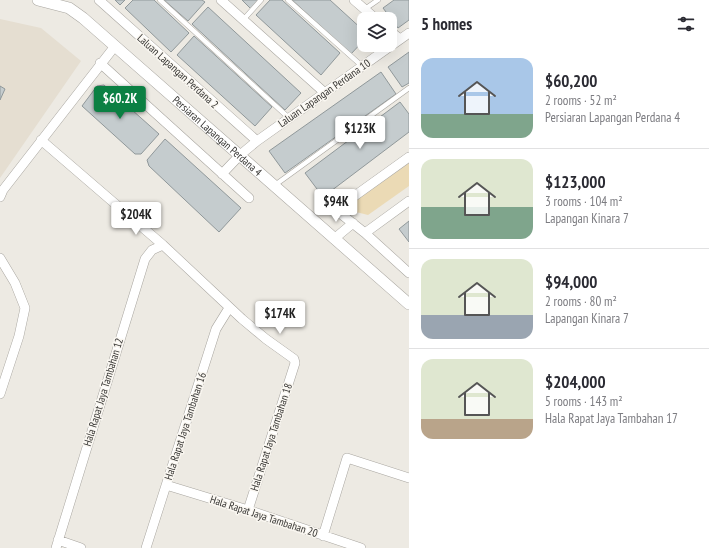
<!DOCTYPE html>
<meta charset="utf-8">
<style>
body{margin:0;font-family:"PT Sans Narrow",sans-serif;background:#f7f7f7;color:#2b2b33;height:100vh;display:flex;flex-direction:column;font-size:15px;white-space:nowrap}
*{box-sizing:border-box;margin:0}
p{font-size:13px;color:#7c7c81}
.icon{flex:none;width:22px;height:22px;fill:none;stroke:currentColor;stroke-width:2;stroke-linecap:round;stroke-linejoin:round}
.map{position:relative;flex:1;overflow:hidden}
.side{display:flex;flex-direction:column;background:#fff;width:300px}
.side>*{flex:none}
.buttons{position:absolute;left:357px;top:12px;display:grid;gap:8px}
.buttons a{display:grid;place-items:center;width:40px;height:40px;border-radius:8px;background:#fff;box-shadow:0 4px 16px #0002;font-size:20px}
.price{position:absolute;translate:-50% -34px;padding:0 9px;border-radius:4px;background:#fff;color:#222;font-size:13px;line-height:26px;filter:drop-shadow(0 1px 2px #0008)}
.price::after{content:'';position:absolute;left:50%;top:24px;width:12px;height:9px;margin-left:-6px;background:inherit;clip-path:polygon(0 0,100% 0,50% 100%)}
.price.active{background:#0b8043;color:#fff}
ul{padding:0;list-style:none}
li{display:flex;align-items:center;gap:12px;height:100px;padding:0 12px}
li+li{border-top:1px solid #e1e1e2}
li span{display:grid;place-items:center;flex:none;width:112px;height:80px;border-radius:12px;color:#555}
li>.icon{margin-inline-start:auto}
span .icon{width:48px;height:48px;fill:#fffc;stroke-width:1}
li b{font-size:17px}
h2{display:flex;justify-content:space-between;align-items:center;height:48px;padding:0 12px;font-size:17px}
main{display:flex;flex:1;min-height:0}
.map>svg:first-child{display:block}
</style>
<main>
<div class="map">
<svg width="409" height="548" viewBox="0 0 409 548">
<rect width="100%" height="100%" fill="#edeae3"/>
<path fill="#e5ded1" d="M 0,19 L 41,28 L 81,61 L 0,178 Z"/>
<path fill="#ebdab5" d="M 409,163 L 409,186 L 368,215 L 356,212 L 354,202 Z"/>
<path fill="#c5ccce" stroke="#90989a" d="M 115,0 L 125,0 L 120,5 Z
M 133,0 L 154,0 L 189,33 L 171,52 L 125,8 Z
M 164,0 L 202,0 L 205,2 L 188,21 Z
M 242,0 L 259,0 L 251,9 Z
M 270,0 L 282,0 L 340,53 L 321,75 L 256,15 Z
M 292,0 L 330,0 L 364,31 L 364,40 L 351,54 Z
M 394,0 L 409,0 L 409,20 L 398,28 L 383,8 Z
M 208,7 L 301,93 L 285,110 L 192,24 Z
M 194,36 L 272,107 L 255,126 L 177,55 Z
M 409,52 L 409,83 L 402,87 L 388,67 Z
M 381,72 L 396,94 L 285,173 L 269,151 Z
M 104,85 L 159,134 L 141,154 L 135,154 L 82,106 L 97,86 Z
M 0,86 L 5,89 L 0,100 Z
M 400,102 L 409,114 L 409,132 L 323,197 L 305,173 Z
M 165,139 L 241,208 L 219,232 L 149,166 L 147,160 Z
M 409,221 L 409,242 L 399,229 Z"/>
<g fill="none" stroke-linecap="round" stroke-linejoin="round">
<defs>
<path id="service" d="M 160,0 L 289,118
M 288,0 L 362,66
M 365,9 L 378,0
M 243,20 L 261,0
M 275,185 L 409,88"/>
<path id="minor" d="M 99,0 L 257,141
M 221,0 L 325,93
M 354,0 L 376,19
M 390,31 L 400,39
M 100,63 L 249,198
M 41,140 L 163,245 L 242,319 L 266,339 L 294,359 L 295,363 L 248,510
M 409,157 L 342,205 L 339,210 L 341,214 L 365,233 L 409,201
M 222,174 L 240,155 L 257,141 L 409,33
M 0,197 L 3,190 L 115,46
M 365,233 L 409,273
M 334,239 L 353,223
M 0,258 L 15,283 L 25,308 L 19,336 L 0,394
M 166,485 L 248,510 L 361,548
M 323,536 L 347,458 L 409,478
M 58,540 L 81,548
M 56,548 L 145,259 L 152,250 L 163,245
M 146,548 L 216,329 L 229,308"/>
<g id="tertiary">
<path id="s1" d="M 38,0 L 69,8 L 83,18 L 409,304"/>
</g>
</defs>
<use href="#service" stroke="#a9a6a0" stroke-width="5.5"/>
<use href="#minor" stroke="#a9a6a0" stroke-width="10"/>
<use href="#tertiary" stroke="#a9a6a0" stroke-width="12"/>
<use href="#service" stroke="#fff" stroke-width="4.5"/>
<use href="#minor" stroke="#fff" stroke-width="9"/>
<use href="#tertiary" stroke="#fff" stroke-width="11"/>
</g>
<g text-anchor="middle" stroke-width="3" stroke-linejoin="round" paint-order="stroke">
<g font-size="11" fill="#353432" stroke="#faf7f1">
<text transform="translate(178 71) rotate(42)" y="4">Laluan Lapangan Perdana 2</text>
<text transform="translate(324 93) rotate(-35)" y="4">Laluan Lapangan Perdana 10</text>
<text dy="4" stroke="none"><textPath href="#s1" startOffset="228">Persiaran Lapangan Perdana 4</textPath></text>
<text transform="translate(103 392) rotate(-73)" y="4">Hala Rapat Jaya Tambahan 12</text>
<text transform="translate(185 426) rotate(-72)" y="4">Hala Rapat Jaya Tambahan 16</text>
<text transform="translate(271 437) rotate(-72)" y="4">Hala Rapat Jaya Tambahan 18</text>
<text transform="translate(264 516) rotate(18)" y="4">Hala Rapat Jaya Tambahan 20</text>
</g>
</g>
</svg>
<div class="buttons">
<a><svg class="icon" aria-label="layers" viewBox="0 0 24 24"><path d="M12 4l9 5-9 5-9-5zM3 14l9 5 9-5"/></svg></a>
</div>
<b class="price active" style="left:120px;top:120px">$60.2K</b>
<b class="price" style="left:360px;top:150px">$123K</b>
<b class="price" style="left:336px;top:223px">$94K</b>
<b class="price" style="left:136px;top:236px">$204K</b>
<b class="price" style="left:280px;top:335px">$174K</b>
</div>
<section class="side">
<h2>5 homes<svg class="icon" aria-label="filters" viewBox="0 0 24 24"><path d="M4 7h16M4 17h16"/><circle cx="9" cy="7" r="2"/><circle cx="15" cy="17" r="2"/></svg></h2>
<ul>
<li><span style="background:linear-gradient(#a9c7e8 70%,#7fa58c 0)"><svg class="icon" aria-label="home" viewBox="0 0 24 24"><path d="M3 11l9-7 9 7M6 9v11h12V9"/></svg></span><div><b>$60,200</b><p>2 rooms · 52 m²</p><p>Persiaran Lapangan Perdana 4</p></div></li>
<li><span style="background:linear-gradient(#dfe7d0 60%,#7fa58c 0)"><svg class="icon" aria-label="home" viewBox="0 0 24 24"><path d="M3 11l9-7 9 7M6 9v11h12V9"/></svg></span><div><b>$123,000</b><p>3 rooms · 104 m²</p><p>Lapangan Kinara 7</p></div></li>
<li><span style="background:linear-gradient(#dfe7d0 70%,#9aa5b1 0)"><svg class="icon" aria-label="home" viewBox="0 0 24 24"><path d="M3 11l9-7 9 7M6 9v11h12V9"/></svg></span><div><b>$94,000</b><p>2 rooms · 80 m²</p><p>Lapangan Kinara 7</p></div></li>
<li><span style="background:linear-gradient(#dfe7d0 75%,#b9a48a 0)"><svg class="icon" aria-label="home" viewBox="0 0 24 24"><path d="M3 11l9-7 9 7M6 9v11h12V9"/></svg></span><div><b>$204,000</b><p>5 rooms · 143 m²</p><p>Hala Rapat Jaya Tambahan 17</p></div></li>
</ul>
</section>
</main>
